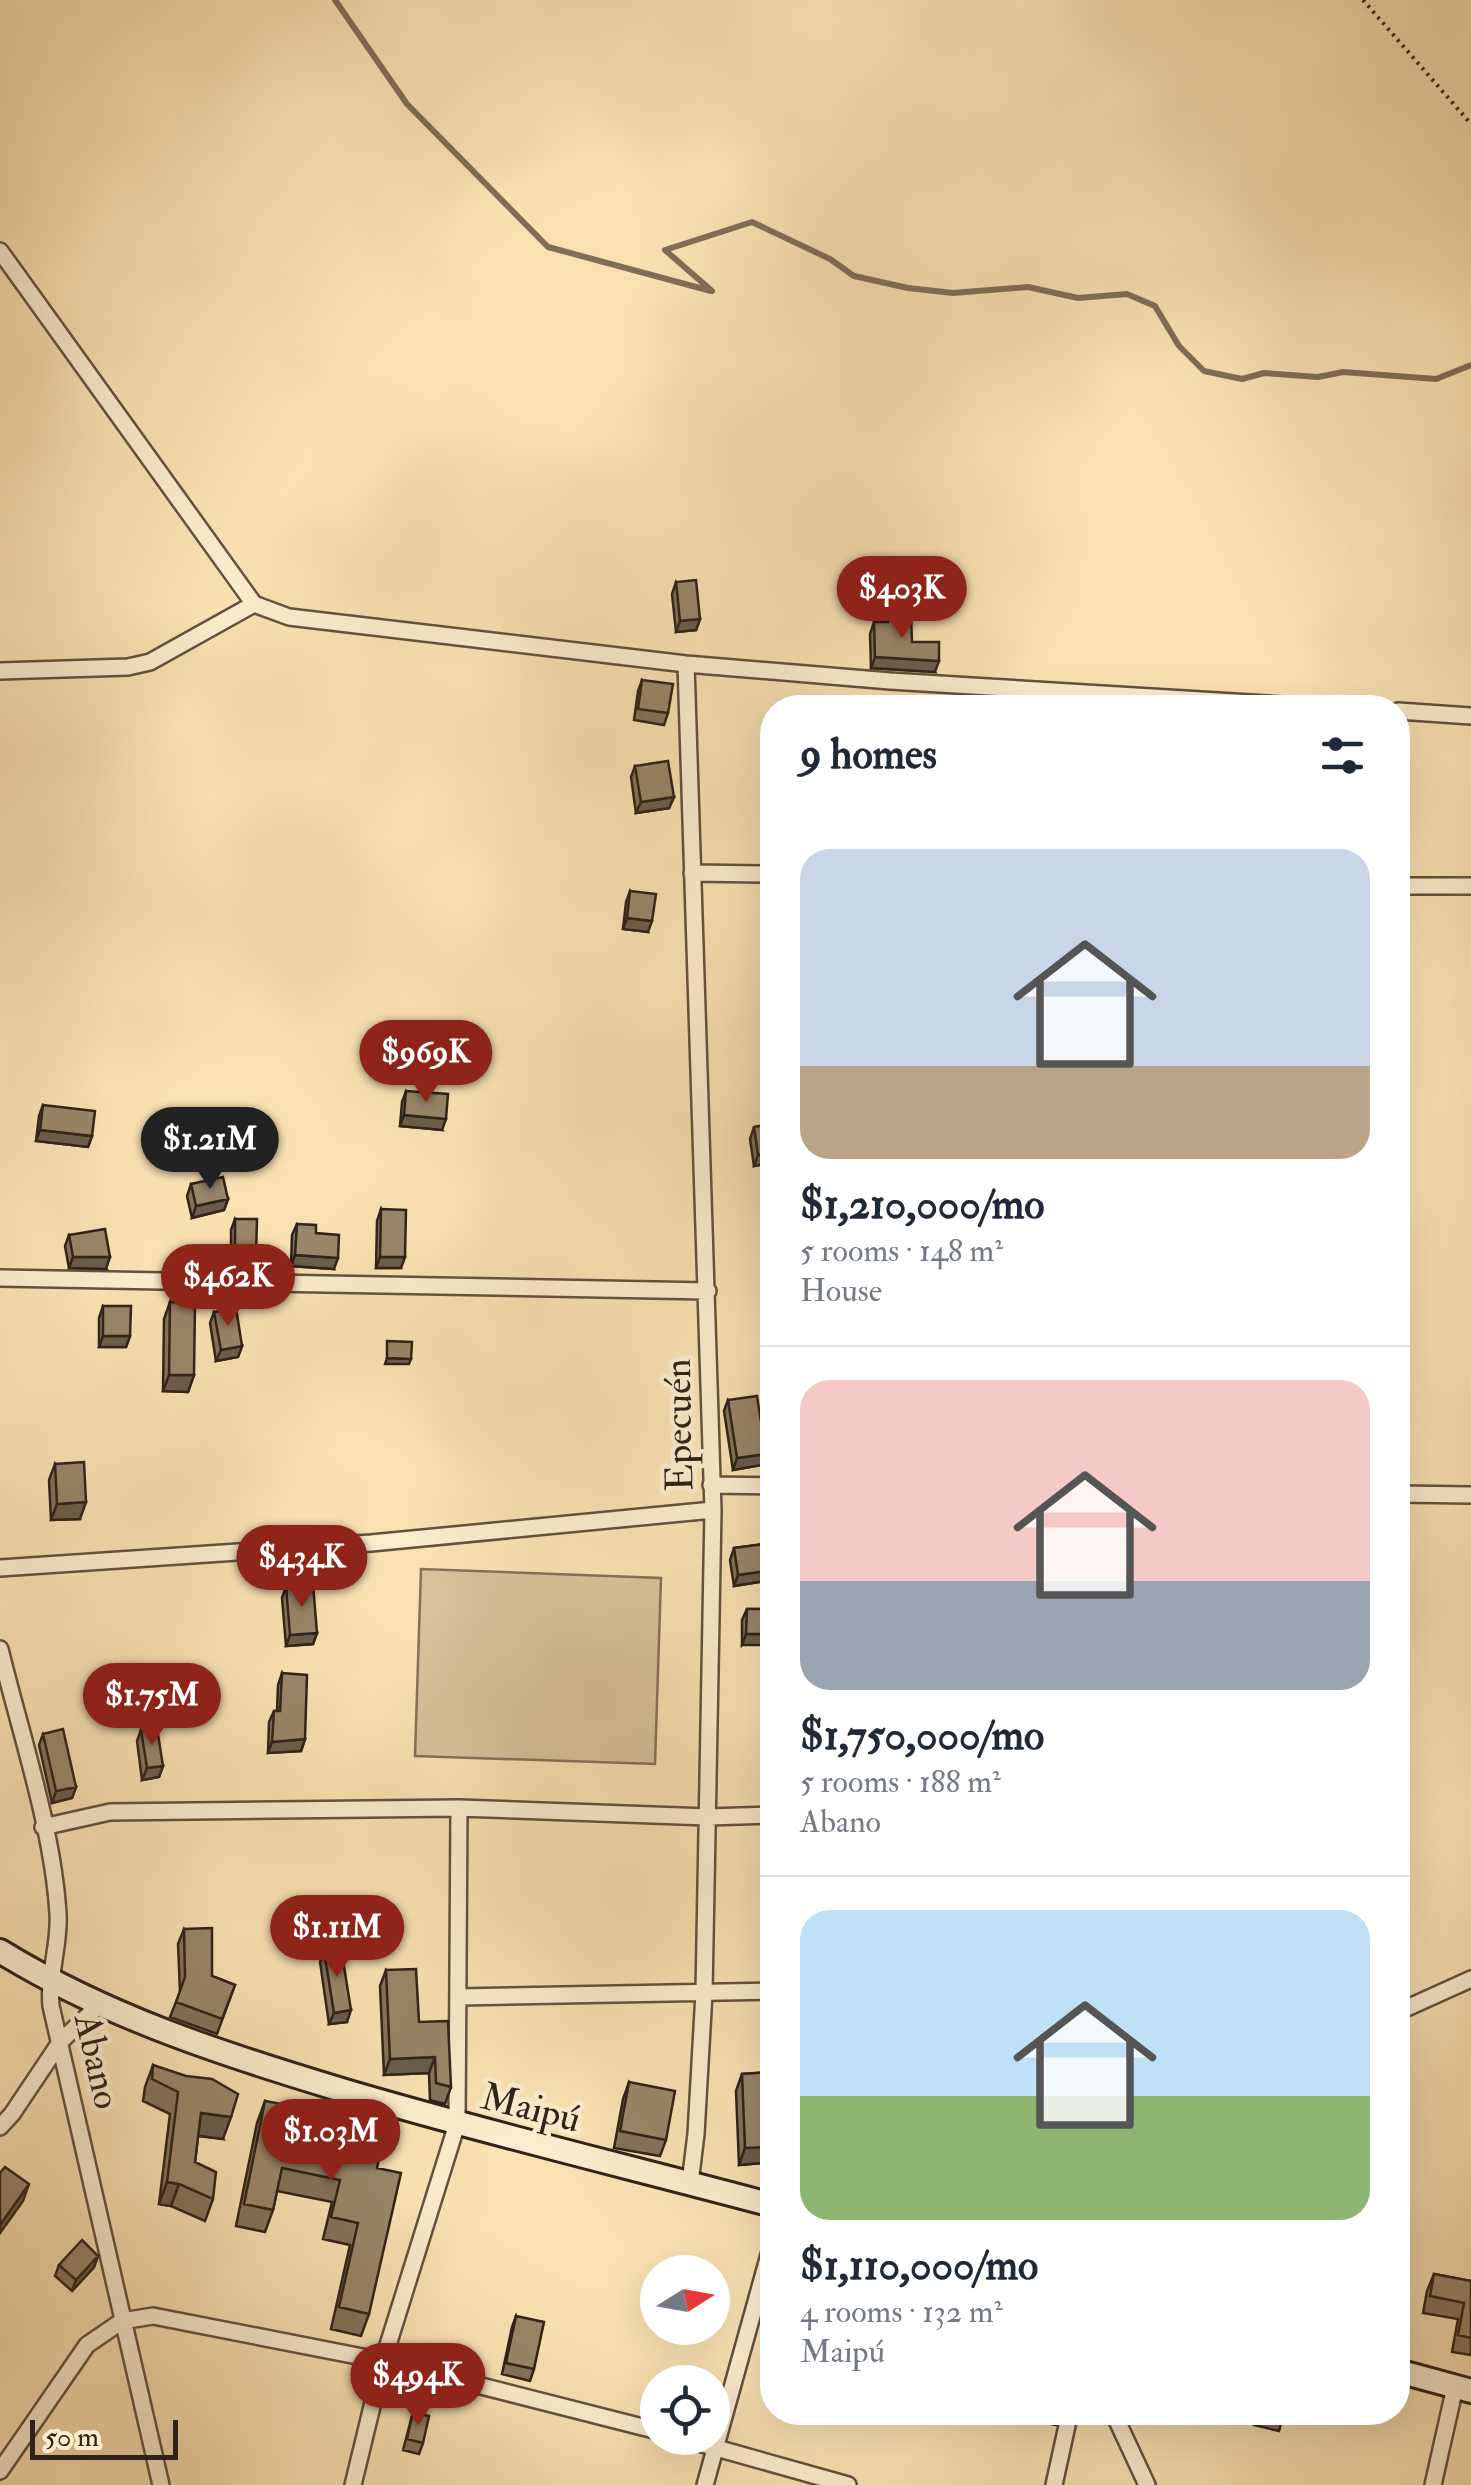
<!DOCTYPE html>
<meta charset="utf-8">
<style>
body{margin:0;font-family:"IM FELL Double Pica",serif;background:#f2f2f3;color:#1f2937;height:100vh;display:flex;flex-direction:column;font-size:38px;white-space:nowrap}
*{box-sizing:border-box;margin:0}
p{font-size:32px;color:#747a83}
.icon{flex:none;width:55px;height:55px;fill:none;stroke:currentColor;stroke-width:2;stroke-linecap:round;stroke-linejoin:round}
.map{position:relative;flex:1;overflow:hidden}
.drawer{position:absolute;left:760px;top:695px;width:650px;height:1730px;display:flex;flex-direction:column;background:#fff;border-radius:40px;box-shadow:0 10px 40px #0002}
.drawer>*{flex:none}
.needle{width:65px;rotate:79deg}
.buttons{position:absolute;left:640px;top:2255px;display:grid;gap:20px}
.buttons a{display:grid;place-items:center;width:90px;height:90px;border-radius:50%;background:#fff;box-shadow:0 10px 40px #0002;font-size:50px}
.scale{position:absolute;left:30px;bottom:25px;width:148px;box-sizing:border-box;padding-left:10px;border:5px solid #302219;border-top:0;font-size:28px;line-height:35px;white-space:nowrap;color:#302219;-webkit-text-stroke:8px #fbeccd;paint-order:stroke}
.price{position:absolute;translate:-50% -85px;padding:0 22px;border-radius:35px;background:#8f2418;color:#fff;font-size:32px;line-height:65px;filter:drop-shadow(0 2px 5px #0008)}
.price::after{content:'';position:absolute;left:50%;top:60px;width:30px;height:22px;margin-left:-15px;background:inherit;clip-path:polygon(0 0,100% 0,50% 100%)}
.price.on{background:#222;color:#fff}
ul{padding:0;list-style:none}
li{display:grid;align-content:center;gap:20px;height:530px;padding:0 40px}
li+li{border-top:2px solid #e0e1e3}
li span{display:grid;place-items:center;height:310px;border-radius:30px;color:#555}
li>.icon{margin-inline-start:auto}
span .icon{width:180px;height:180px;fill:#fffc;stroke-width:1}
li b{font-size:42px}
h2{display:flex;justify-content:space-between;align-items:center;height:120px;padding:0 40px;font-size:42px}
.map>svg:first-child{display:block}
</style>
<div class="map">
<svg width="1471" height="2485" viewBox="0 0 1471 2485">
<rect width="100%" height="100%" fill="#f9e1b2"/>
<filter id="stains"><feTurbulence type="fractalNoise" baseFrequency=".002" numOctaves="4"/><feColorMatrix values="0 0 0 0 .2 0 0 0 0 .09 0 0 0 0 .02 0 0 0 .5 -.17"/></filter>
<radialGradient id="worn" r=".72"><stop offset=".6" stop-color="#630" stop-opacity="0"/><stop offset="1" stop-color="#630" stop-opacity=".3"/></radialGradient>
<path fill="#d7c198" stroke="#847258" stroke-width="2.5" d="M 421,1569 L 661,1578 L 655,1764 L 415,1756 Z"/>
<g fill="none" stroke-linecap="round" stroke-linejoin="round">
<path stroke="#806e56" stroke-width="6" d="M 335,0 L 407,104 L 548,247 L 711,291
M 712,291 L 665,250 L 752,222 L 830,259 L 854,276 L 908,288 L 953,293 L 1028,287 L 1078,298 L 1127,294 L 1155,306 L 1179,346 L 1204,371 L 1242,379 L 1264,373 L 1318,377 L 1343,372 L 1436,379 L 1471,365"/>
<defs>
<path id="street" d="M 0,251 L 254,604 L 289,617 L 686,664 L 890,681 L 1332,708
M 686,664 L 713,1510 L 704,1993 L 696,2134 L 690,2183
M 0,671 L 128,667 L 150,662 L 254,604
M 1398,711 L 1471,716
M 692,873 L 772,874
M 1398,886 L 1471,886
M 0,1278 L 708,1291
M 711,1485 L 772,1486
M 1398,1494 L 1471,1495
M 0,1568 L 371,1543 L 713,1510
M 0,1649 C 20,1732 53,1829 58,1914 C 60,1945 48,1973 51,2006 L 161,2485
M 43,1827 L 110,1812 L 459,1808 L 708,1817 L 772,1815
M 459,1997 L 772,1991
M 1398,2012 L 1471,1979
M 0,2127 L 12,2114 L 61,2041 L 99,2005
M 1113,2412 L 1147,2485
M 681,2438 L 848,2485
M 0,2471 L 87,2345 L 122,2321 L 153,2316 L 383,2361 L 658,2431
M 353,2485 L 383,2361 L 457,2124 L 459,1808
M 705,2485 L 772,2244
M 1054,2485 L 1070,2412
M 1433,2485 L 1455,2387"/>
<path id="secondary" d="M 0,1951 C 107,2017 225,2055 345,2091 C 487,2133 630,2167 772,2205
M 1398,2371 L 1471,2391"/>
</defs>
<use href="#street" stroke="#62523f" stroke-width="20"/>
<use href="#secondary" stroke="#302219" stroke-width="28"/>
<path stroke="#302219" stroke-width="4" stroke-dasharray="2.5 5" stroke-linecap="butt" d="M 1363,0 L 1471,124"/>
<use href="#street" stroke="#fbeccd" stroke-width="15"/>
<use href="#secondary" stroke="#fbeccd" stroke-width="22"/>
</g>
<path fill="#84725a" stroke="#302219" stroke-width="2.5" d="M 676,582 L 700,619 L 696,630 L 676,632 L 672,594 Z
M 888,616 L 912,642 L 935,672 L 871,668 L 870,634 L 874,622 L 886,622 Z
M 642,680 L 668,713 L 664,725 L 634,720 L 638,691 Z
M 635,766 L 674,797 L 669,808 L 636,813 L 631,777 Z
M 630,891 L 648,932 L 623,929 L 626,902 Z
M 406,1091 L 442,1130 L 400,1126 L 402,1102 Z
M 43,1105 L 92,1136 L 88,1147 L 36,1141 L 39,1116 Z
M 772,1124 L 772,1163 L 754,1166 L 750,1139 L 754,1127 Z
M 191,1184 L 228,1199 L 224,1210 L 192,1218 L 187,1196 Z
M 381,1209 L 401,1268 L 376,1268 L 377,1221 Z
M 235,1219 L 256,1255 L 252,1267 L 231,1266 L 231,1230 Z
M 297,1224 L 316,1233 L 334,1269 L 291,1266 L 292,1235 Z
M 69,1235 L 106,1269 L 69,1268 L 65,1246 Z
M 170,1302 L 194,1375 L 188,1392 L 163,1391 L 164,1319 Z
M 103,1306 L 130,1336 L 126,1347 L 99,1347 L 99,1318 Z
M 214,1312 L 242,1346 L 238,1357 L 216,1361 L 210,1323 Z
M 728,1400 L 766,1454 L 762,1465 L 733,1470 L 724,1411 Z
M 55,1464 L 80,1519 L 51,1520 L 49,1480 Z
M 772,1543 L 772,1580 L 734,1586 L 730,1560 L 734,1548 Z
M 286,1586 L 317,1633 L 313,1644 L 286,1646 L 282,1598 Z
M 747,1609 L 772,1609 L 742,1645 L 742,1620 Z
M 282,1673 L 305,1739 L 301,1751 L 268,1753 L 269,1722 L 274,1711 L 277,1711 L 278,1685 Z
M 141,1730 L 163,1766 L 159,1777 L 142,1780 L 137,1741 Z
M 43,1734 L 76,1787 L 72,1798 L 52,1803 L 39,1745 Z
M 184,1929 L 212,1976 L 235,1985 L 217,2034 L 170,2017 L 180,1992 L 178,1944 Z
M 324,1951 L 347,2022 L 329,2024 L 320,1962 Z
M 386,1970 L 419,2022 L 451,2087 L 445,2104 L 430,2100 L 429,2073 L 384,2075 L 380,1986 Z
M 153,2065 L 223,2139 L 198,2136 L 195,2162 L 213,2199 L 205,2221 L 171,2206 L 159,2204 L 170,2114 L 143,2101 L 145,2087 Z
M 772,2072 L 772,2153 L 766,2153 L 762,2163 L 739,2165 L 736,2091 L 742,2074 Z
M 629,2082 L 666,2140 L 660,2156 L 614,2148 L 623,2099 Z
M 265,2101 L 296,2113 L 377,2168 L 369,2314 L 361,2336 L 331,2329 L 350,2245 L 323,2239 L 332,2202 L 277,2191 L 273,2210 L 265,2232 L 236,2226 L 257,2123 Z
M 98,2256 L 94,2267 L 72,2291 L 55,2276 L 59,2265 Z
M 1434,2274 L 1471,2281 L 1471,2355 L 1452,2352 L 1458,2319 L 1423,2313 L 1427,2291 Z
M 516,2316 L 534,2369 L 530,2381 L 502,2374 L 512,2327 Z
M 413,2412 L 423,2443 L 419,2454 L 403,2450 Z
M 1060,2412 L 1056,2425 L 1031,2420 L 1032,2412 Z
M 1257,2412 L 1284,2412 L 1279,2431 L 1254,2425 Z"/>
<path fill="#6b5d4a" stroke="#302219" stroke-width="2.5" d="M 700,619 L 696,630 L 676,632 L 680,621 Z
M 875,657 L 939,661 L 935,672 L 871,668 Z
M 674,797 L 669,808 L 636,813 L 641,802 Z
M 627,918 L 652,921 L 648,932 L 623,929 Z
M 404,1115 L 446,1119 L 442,1130 L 400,1126 Z
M 40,1130 L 92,1136 L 88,1147 L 36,1141 Z
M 772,1152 L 772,1163 L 754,1166 L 758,1155 Z
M 228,1199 L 224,1210 L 192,1218 L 196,1206 Z
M 235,1255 L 256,1255 L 252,1267 L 231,1266 Z
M 295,1255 L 338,1258 L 334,1269 L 291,1266 Z
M 73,1257 L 110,1257 L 106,1269 L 69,1268 Z
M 380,1257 L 405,1257 L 401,1268 L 376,1268 Z
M 103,1336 L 130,1336 L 126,1347 L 99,1347 Z
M 242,1346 L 238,1357 L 216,1361 L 221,1350 Z
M 387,1358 L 411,1359 L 409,1364 L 385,1364 Z
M 169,1375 L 194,1375 L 188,1392 L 163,1391 Z
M 766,1454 L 762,1465 L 733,1470 L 737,1458 Z
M 86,1502 L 80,1519 L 51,1520 L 57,1504 Z
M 772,1570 L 772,1580 L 734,1586 L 738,1575 Z
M 317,1633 L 313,1644 L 286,1646 L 290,1635 Z
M 746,1634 L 772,1634 L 772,1645 L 742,1645 Z
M 305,1739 L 301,1751 L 268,1753 L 272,1742 Z
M 163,1766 L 159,1777 L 142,1780 L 147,1768 Z
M 76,1787 L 72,1798 L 52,1803 L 56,1791 Z
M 351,2010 L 347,2022 L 329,2024 L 334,2013 Z
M 435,2057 L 429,2073 L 384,2075 L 390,2059 Z
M 201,2113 L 231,2117 L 223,2139 L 193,2135 Z
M 772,2136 L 772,2153 L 766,2153 L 762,2163 L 739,2165 L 745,2148 L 768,2137 Z
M 167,2182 L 179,2184 L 171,2206 L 159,2204 Z
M 29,2184 L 23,2201 L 0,2233 L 0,2225 Z
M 98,2256 L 94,2267 L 72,2291 L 76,2280 Z"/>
<path fill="#998569" stroke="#302219" stroke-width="2.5" d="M 696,580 L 700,619 L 680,621 L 676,582 Z
M 888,616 L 911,616 L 912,642 L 939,642 L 939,661 L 875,657 L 874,622 L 888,622 Z
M 642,680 L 673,684 L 668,713 L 638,709 Z
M 668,761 L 674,797 L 641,802 L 635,766 Z
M 630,891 L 656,894 L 652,921 L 627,918 Z
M 406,1091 L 448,1094 L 446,1119 L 404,1115 Z
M 43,1105 L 95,1111 L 92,1136 L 40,1130 Z
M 772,1124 L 772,1152 L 758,1155 L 754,1127 Z
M 223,1177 L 228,1199 L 196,1206 L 191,1184 Z
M 381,1209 L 406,1210 L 405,1257 L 380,1257 Z
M 235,1219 L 257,1219 L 256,1255 L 235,1255 Z
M 297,1224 L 316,1225 L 316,1233 L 339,1235 L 338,1258 L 295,1255 Z
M 105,1229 L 110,1257 L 73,1257 L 69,1235 Z
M 170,1302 L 195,1303 L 194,1375 L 169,1375 Z
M 103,1306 L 131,1306 L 130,1336 L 103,1336 Z
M 236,1308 L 242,1346 L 221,1350 L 214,1312 Z
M 387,1341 L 412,1342 L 411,1359 L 387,1358 Z
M 757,1396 L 766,1454 L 737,1458 L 728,1400 Z
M 84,1462 L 86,1502 L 57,1504 L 55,1464 Z
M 772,1543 L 772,1570 L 738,1575 L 734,1548 Z
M 313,1584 L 317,1633 L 290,1635 L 286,1586 Z
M 747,1609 L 772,1609 L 772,1634 L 746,1634 Z
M 282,1673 L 307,1675 L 305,1739 L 272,1742 L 274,1711 L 280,1711 Z
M 157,1728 L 163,1766 L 147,1768 L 141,1730 Z
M 63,1729 L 76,1787 L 56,1791 L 43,1734 Z
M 212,1928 L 212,1976 L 235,1985 L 222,2019 L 176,2002 L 185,1977 L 184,1929 Z
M 341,1948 L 351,2010 L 334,2013 L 324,1951 Z
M 416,1969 L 419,2022 L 448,2021 L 451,2087 L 436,2083 L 435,2057 L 390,2059 L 386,1970 Z
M 153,2065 L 186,2076 L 212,2079 L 238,2094 L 231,2117 L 201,2113 L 195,2162 L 216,2172 L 213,2199 L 179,2184 L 167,2182 L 178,2092 L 152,2079 Z
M 772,2072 L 772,2136 L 768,2137 L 768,2147 L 745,2148 L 742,2074 Z
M 629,2082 L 675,2091 L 666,2140 L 620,2131 Z
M 265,2101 L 297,2107 L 296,2113 L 384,2133 L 377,2168 L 401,2173 L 369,2314 L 339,2307 L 358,2223 L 331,2217 L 340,2180 L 282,2168 L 273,2210 L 244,2204 Z
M 5,2167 L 29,2184 L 0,2225 L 0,2173 Z
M 82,2240 L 98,2256 L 76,2280 L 59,2265 Z
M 1434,2274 L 1471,2281 L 1471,2338 L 1458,2335 L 1464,2303 L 1430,2296 Z
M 516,2316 L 544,2322 L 534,2369 L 506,2363 Z
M 413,2412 L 429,2416 L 423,2443 L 407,2439 Z
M 1258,2412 L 1284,2412 L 1283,2420 L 1258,2414 Z"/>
<g text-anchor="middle" stroke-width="9" stroke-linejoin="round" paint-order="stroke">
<g font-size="38" fill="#302219" stroke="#fbeccd">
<text transform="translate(678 1425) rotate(-91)" y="13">Epecuén</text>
<text transform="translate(98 2061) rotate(77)" y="13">Abano</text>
<text transform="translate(531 2107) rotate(14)" y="13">Maipú</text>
</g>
</g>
<rect width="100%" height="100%" filter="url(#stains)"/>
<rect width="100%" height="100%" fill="url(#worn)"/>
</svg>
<div class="buttons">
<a><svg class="needle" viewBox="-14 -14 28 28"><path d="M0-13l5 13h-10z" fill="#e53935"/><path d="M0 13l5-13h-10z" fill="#747a83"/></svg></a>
<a><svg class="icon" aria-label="locate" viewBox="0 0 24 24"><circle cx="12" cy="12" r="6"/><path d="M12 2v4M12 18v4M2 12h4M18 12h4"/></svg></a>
</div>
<div class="scale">50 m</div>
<b class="price" style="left:902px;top:641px">$403K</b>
<b class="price" style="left:426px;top:1105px">$969K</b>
<b class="price on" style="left:210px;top:1192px">$1.21M</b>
<b class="price" style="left:228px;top:1329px">$462K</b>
<b class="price" style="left:302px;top:1610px">$434K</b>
<b class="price" style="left:152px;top:1748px">$1.75M</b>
<b class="price" style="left:337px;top:1980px">$1.11M</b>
<b class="price" style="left:331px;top:2184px">$1.03M</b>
<b class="price" style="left:418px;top:2428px">$494K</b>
<section class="drawer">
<h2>9 homes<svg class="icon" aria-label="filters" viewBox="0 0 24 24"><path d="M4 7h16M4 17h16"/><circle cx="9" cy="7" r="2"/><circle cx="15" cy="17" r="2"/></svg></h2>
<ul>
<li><span style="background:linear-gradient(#c9d6e8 70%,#b9a48a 0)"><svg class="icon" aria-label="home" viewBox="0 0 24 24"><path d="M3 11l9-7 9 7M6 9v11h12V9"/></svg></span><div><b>$1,210,000/mo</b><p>5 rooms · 148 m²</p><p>House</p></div></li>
<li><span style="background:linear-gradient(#f6c9c9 65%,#9aa5b1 0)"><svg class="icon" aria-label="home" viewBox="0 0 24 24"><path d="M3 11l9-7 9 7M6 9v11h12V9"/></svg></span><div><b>$1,750,000/mo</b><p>5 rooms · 188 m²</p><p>Abano</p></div></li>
<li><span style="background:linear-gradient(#bfe0f5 60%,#8fb573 0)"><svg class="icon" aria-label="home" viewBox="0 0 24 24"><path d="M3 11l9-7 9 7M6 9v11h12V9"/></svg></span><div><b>$1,110,000/mo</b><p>4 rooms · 132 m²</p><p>Maipú</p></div></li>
</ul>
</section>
</div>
